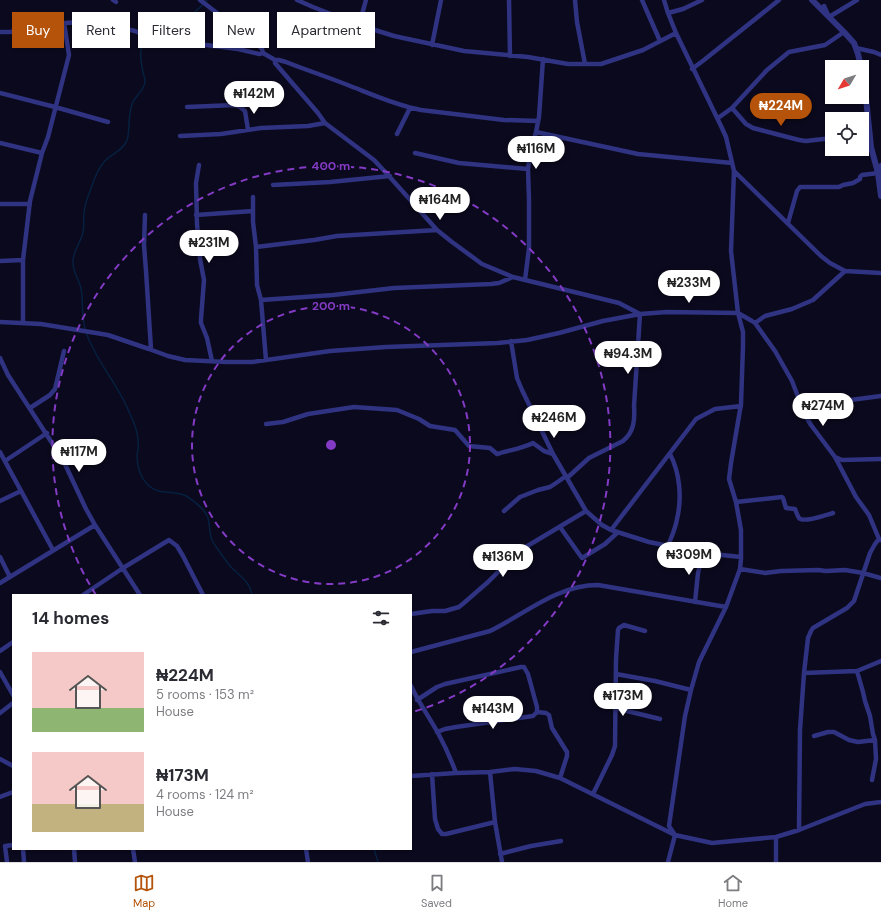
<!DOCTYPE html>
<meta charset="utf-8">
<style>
body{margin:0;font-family:"DM Sans",sans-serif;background:#f7f7f7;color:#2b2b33;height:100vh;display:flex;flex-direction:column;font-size:15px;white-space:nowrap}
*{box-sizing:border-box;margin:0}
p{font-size:13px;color:#7c7c81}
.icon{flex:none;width:22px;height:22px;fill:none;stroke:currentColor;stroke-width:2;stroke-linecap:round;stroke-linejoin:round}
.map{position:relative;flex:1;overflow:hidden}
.side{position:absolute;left:12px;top:594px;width:400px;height:256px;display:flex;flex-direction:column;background:#fff;border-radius:0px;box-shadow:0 1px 3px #0004}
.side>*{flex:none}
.hud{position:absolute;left:12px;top:12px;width:400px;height:36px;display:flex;gap:8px}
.needle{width:26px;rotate:231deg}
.controls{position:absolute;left:825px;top:60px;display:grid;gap:8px}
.controls a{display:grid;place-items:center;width:44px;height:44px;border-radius:0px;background:#fff;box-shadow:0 1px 3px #0004;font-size:20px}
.price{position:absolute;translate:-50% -34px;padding:0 9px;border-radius:14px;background:#fff;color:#222;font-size:13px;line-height:26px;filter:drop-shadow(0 1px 2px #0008)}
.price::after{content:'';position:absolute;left:50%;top:24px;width:12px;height:9px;margin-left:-6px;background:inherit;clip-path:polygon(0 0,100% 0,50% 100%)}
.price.selected{background:#b45309;color:#fff}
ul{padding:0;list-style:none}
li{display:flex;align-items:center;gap:12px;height:100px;padding:0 20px}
li span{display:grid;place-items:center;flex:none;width:112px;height:80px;border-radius:0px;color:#555}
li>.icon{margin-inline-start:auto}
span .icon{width:48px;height:48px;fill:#fffc;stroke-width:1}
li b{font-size:17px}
h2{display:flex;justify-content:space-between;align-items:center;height:48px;padding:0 20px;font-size:17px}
.chip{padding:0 14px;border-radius:0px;background:#fff;box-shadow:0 1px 3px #0004;font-size:14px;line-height:36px}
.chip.selected{background:#b45309;color:#fff}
.dock{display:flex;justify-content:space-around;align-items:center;height:56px;border-top:1px solid #e1e1e2;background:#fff;font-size:11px;color:#7c7c81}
.dock a{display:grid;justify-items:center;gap:2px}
.dock .selected{color:#b45309}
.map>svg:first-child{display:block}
</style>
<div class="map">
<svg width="881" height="862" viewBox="0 0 881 862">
<rect width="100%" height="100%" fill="#0b091d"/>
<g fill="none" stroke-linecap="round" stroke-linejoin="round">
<path stroke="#062040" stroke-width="1.5" d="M 146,34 C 152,21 154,20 168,23 C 170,23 172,24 174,24 C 184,23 201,7 207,0
M 145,37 C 139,50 140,58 143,72 C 144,76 145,78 145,82 C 144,91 135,96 132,104 C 130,111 129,120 129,127 C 128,131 129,135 127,140 C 124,150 111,154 104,162 C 96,171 93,183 89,194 C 86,200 85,206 84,213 C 83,221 85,228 82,236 C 79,245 72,253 73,263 C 73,272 79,280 81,288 C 83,298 82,308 83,317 C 84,328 88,339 93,348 C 104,371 121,390 130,414 C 134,422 138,432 138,442 C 139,446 138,451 137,455 C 137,465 140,477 148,485 C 159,496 175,489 188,497 C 195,502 205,509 208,518 C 210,525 209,533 212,540 C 214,544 217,548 219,551 C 223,557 227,562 231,567 C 240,576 250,582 252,595
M 374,849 L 378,862"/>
<path stroke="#2f3381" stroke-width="4.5" d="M 113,0 L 116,2
M 200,0 L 255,42 L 262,49 L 263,53
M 297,0 L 313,7 L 359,25 L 394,36 L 464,51 L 528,57 L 568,64 L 601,64 L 643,50 L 676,33
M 509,0 L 510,56
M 575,0 L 577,22 L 585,64
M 642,0 L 660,41
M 664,0 L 668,13 L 676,33 L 721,126 L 726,137 L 734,171 L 731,251 L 738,313 L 743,332 L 743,346 L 741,404 L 731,463 L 729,479 L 736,502 L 741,530 L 741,559 L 740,569 L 726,607 L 699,662 L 691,690 L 685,716 L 669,826 L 675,835 L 668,862
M 824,6 L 829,17 L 857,0
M 668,13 L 683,9 L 702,0
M 359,25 L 366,0
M 0,32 L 10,32 L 64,23 L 85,22 L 96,22 L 135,31 L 151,38 L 164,42 L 206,45 L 238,49 L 259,54 L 263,53 L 275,60 L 279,60 L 286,62 C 306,70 325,76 345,84 C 369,93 394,105 421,110 L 504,120 L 538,121
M 432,45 L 441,0
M 856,48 L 874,52 L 881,55
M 275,60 L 275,63 L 318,113 L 325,123 L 374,160 L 388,175 L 437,230 L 452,242 L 482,264 L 513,277 L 619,303 L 640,314
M 692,69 L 704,60 L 779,0
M 0,93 L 55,107 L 108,122
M 187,107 L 235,105 L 240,107 L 245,111 L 248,130
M 732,108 L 746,124 L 753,128 L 799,140 L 806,141 L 832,138
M 718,118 L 732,108 L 767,70 L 789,52 L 825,45 L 844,32
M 536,132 L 638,154 L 732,163
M 397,134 L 410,108
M 180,136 L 221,134 L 261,128 L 308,126 L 325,123
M 0,143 L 42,153
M 415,153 L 459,163 L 528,169
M 199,165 L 196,183 L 197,224 L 200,259 L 204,280 L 201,319 L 201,323 L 207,338 L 212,361
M 734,171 L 821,256 L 830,263 L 845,271 L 881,273
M 273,185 L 330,182 L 390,176
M 253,197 L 253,222 L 256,247 L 257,285 L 261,300 L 266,360
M 0,204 L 30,204
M 145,215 L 144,245 L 146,271 L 151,349
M 196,215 L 253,211
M 788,223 L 797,191 L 800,187 L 839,187 L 843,185 L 853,183 L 860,179 L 860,177 L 862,175 L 878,173 L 881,165
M 256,247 L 314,240 L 337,236 L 437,230
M 0,261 L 23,260
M 525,280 L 529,248 L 529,200 L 528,169 L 530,154 L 536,132 L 539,117 L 543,59
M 261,300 L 333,295 L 394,288 L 491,284 L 499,283 L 513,277
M 0,322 L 41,324 L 90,332 L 108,335 L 149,349 L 168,356 L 185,360 L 226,362 L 252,362 L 330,351 L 386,347 L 498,343 L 527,340 L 559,333 L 603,321 L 640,314 L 667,312 L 738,313 L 752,321 L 755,323 L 775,351 L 792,381 L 805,415 L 811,425 L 835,457 L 856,497 L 869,515 L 879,539 L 881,540
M 23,323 L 23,260 L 30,201 L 42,153 L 48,137 L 69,55 L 64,23
M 755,323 L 765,316 L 792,309 L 813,300 L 845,271
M 511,341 L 517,378 L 522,390 L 553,454 L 586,511 L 602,525 L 611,530 L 649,542 L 703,553 L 741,557
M 0,358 L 8,375 L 63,460 L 86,509 L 95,525 L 140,595
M 30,408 L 50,395 L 55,389 L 64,351
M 802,408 L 843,401 L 881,396
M 266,424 L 283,422 L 308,414 L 354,407 L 397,410 L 419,419 L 430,426 L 455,430 L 469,446 L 490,448 L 497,454 C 509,450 521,449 533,443 L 544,451 L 553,454
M 0,452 L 53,550
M 835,457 L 842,460 L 881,459
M 5,461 L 47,433
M 567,478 L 589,458 L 623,441 C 634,432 635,420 634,406 L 640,314
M 0,501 L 21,491
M 736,502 L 782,497 L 783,498 L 786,508 L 795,509 C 796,511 797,515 799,518 C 803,523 826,515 833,513
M 504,511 L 520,497 L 538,490 L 550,487 L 559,481 L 566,476
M 560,527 L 582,558 L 605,544 L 617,533
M 611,530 L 696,419 L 715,409 L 741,406
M 668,546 C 671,538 676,527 677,519 C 682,498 680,473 670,454
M 0,557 L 10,577
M 740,569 L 765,573 L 781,571 L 818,570 L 826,571 L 845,570 L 863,573 L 881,578
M 0,583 L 95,525
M 83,595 L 123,568 L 169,540 L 177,546 L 183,556 L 203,595
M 695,602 L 698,573 L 703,553
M 411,614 L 432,611 L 445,611 L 459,607 L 465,602 L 488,582 L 510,560 L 524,548 L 586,511
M 0,651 L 13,642
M 411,652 L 490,631 C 525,614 557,585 598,585 L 726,607
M 857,671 L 863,692 L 865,701 L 870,716 L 873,734 L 875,740 L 876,759 L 872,780
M 0,672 L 13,695
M 804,673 L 857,671 L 881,661
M 616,674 L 655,681 L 691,690
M 411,686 C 419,703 429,717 438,733 C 445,746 451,759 456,773
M 417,700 L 437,687 L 445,684 L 521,667 L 524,667 L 528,674 L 537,707 L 537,712
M 615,708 L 660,719
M 0,713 L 13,703
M 437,732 L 445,729 L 456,727 L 533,716 L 537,712 L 546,713 L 549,715 L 552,728 L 567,752 L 567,756 L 560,778
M 814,736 L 828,732 L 834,732 L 849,740 L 858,742 L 875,740
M 0,759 L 13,766
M 490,772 L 495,822 L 502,862
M 432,774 L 435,819 L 438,829 L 442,834 L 446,834 L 495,822
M 411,776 L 456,773 L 490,772 L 515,769 L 536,771 L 560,778 L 675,835 L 712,843 L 776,837 L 799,830 L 865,804 L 881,802
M 593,794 L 612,755 L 615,746 L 616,659 L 618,630 L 619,628 L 624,625 L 645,631
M 0,797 L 13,792
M 799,830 L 800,730 L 804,673 L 808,638 L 811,631 L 813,628 L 847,608 L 854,601 L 870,553 L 875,544 L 879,539
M 776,837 L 776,862
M 23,849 L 24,862
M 74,849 L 75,862
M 133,849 L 135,862
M 306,849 L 308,862
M 500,854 L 531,846 L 561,841
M 7,862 L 5,846 L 13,845"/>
<path stroke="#2f3381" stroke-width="6" d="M 812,0 L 844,32 L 854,43 L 858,54 L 861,67
M 862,73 L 866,98 L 871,147 L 878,173 L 881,196"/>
</g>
<g fill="none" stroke="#833bc5" stroke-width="2" stroke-dasharray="7 5">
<circle cx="331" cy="445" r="139"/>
<path d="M96 595A279 279 0 1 1 413 712"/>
</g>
<circle cx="331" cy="445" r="6" fill="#833bc5" stroke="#0b091d" stroke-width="2"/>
<g font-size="12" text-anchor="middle" font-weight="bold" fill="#833bc5" stroke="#0b091d" stroke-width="3" stroke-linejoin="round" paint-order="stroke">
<text x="331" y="170">400 m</text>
<text x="331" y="310">200 m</text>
</g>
</svg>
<div class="controls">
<a><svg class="needle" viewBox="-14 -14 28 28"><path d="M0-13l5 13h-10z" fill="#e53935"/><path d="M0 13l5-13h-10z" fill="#7c7c81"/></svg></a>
<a><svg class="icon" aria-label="locate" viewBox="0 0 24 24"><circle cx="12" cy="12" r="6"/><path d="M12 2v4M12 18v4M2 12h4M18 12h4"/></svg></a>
</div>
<b class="price" style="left:254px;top:115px">₦142M</b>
<b class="price selected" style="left:781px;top:127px">₦224M</b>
<b class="price" style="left:536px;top:170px">₦116M</b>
<b class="price" style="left:440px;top:221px">₦164M</b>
<b class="price" style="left:209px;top:264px">₦231M</b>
<b class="price" style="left:689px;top:304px">₦233M</b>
<b class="price" style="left:628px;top:375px">₦94.3M</b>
<b class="price" style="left:823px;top:427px">₦274M</b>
<b class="price" style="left:554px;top:439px">₦246M</b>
<b class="price" style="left:79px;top:473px">₦117M</b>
<b class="price" style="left:689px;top:576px">₦309M</b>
<b class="price" style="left:503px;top:578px">₦136M</b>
<b class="price" style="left:623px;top:717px">₦173M</b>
<b class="price" style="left:493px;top:730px">₦143M</b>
<div class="hud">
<a class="chip selected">Buy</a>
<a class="chip">Rent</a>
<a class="chip">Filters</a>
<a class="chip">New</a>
<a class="chip">Apartment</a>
</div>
<section class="side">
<h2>14 homes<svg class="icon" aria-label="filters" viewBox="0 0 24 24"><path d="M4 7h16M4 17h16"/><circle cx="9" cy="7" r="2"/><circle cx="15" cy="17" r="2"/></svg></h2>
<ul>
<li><span style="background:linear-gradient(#f6c9c9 70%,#8fb573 0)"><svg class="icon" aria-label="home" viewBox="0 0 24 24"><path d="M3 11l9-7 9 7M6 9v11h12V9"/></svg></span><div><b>₦224M</b><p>5 rooms · 153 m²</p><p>House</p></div></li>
<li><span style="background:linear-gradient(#f6c9c9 65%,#c2b280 0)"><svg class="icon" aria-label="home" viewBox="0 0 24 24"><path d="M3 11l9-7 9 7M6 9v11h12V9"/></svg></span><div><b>₦173M</b><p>4 rooms · 124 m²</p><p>House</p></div></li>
</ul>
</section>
</div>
<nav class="dock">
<a class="selected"><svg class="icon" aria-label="map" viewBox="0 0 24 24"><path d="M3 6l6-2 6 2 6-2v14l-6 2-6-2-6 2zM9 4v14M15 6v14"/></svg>Map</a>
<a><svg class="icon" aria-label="saved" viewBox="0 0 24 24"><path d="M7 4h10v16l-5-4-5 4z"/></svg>Saved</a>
<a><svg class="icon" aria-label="home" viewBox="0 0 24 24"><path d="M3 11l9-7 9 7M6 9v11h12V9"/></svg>Home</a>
</nav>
